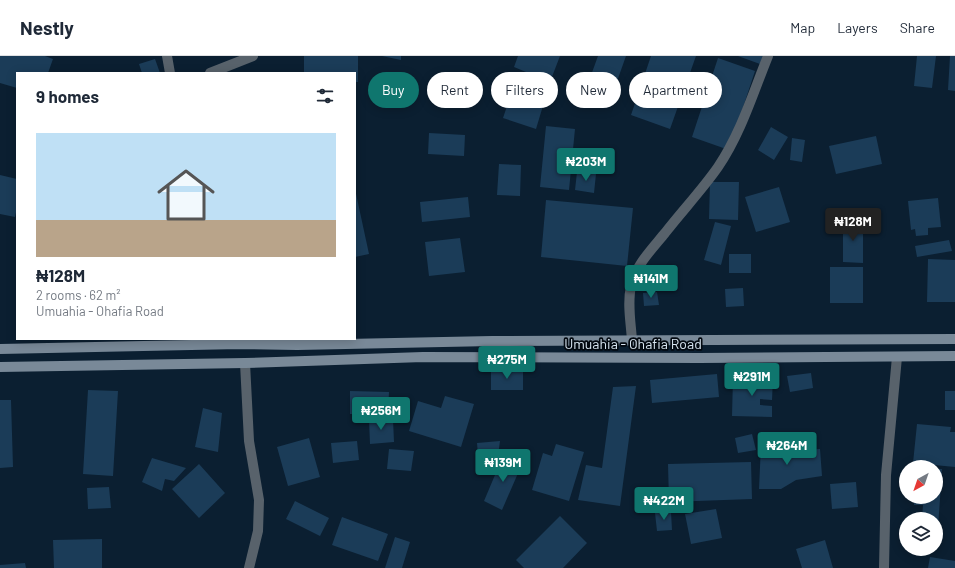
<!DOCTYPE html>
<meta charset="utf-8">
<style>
body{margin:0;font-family:Barlow,sans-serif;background:#f6f6f7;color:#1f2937;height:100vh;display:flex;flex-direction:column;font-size:15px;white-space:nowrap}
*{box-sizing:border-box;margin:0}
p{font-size:13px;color:#747a83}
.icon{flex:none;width:22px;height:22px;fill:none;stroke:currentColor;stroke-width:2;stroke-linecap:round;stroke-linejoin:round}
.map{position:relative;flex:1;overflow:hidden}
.side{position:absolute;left:16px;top:16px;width:340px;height:268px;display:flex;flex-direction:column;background:#fff;border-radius:0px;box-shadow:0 2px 10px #0003}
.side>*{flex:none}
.top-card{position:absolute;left:368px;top:16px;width:380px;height:36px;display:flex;gap:8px}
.needle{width:26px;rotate:220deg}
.buttons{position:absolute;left:899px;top:404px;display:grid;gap:8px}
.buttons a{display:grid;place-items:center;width:44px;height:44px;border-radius:50%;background:#fff;box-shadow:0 2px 10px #0003;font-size:20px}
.price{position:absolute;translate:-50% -34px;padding:0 9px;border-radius:4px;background:#0f766e;color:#fff;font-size:13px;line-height:26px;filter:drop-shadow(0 1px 2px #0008)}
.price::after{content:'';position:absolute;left:50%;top:24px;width:12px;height:9px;margin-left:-6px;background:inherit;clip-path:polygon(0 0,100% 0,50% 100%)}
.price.on{background:#222;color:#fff}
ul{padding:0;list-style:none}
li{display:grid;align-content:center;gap:8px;height:212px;padding:0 20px}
li span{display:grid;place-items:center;height:124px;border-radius:0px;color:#555}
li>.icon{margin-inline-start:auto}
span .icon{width:72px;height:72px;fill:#fffc;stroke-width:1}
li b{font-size:17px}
h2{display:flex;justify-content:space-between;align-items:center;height:48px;padding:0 20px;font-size:17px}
.pill{padding:0 14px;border-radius:18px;background:#fff;box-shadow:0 2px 10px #0003;font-size:14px;line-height:36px}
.pill.on{background:#0f766e;color:#fff}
header{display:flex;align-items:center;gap:24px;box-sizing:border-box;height:56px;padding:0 20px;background:#fff;border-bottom:1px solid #e0e1e3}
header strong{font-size:19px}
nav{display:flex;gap:22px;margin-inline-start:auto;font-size:14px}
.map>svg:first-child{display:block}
</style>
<header>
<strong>Nestly</strong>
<nav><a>Map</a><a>Layers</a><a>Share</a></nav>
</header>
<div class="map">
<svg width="955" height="512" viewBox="0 0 955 512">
<rect width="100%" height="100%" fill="#0b1f31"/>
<path fill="#1b3c58" d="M 0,0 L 45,0 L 53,3 L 48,17 L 17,17 L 17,32 L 0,27 Z
M 304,0 L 358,0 L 358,26 L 355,26 L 355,17 L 304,17 Z
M 382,0 L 401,0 L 401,4 Z
M 518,0 L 560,0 L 550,26 L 514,11 Z
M 598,0 L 626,0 L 615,31 L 590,22 Z
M 651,0 L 696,0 L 670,73 L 631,59 Z
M 738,0 L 763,0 L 760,8 Z
M 917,0 L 936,0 L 932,32 L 914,30 Z
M 950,0 L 955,0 L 955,35 L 948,34 Z
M 718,2 L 755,15 L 729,94 L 692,81 Z
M 155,3 L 160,17 L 142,17 L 139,8 Z
M 516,23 L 548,33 L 536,73 L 503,62 Z
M 583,24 L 607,32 L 602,48 L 578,39 Z
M 546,70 L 575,73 L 569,134 L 540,131 Z
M 771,71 L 788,81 L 774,104 L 758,94 Z
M 429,77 L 465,79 L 464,100 L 428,98 Z
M 876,80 L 882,108 L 836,118 L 829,90 Z
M 792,82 L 805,84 L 802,106 L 790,104 Z
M 499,108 L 521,109 L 520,140 L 497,139 Z
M 577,116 L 596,118 L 594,137 L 575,134 Z
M 0,119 L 17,123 L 17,152 L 15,161 L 0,158 Z
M 710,126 L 739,126 L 738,164 L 709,163 Z
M 779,131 L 790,166 L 756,176 L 745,141 Z
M 355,133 L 369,198 L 355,201 Z
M 468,141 L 470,161 L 422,166 L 420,146 Z
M 938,142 L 941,171 L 928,172 L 928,179 L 916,180 L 915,173 L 911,174 L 908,145 Z
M 546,144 L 633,152 L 627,210 L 541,201 Z
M 715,166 L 731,170 L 721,209 L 704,204 Z
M 843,166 L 863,166 L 863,207 L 843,206 Z
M 460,182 L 465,216 L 429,220 L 425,186 Z
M 949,184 L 952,195 L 917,201 L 915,190 Z
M 729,198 L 751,198 L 751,217 L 729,217 Z
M 928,203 L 955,204 L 955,246 L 927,246 Z
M 830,211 L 863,211 L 863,247 L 830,247 Z
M 743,232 L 744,250 L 726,251 L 725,233 Z
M 657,236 L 659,249 L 644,250 L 643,237 Z
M 491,314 L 523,315 L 523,334 L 491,334 Z
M 811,317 L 813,332 L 790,336 L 787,320 Z
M 717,318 L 719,341 L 652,347 L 650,324 Z
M 733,321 L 773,322 L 772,344 L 760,343 L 760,349 L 772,350 L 772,361 L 732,360 Z
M 636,330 L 620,450 L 578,444 L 586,409 L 602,412 L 613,331 Z
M 88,334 L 118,335 L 113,420 L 83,418 Z
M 350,335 L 389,336 L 388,359 L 350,358 Z
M 945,335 L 955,335 L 955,354 L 945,354 Z
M 445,340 L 474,348 L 461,391 L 409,375 L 418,345 L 441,352 Z
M 0,344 L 11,344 L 13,411 L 0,412 Z
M 203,352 L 222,357 L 218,396 L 195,391 Z
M 393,363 L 394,386 L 370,388 L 369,364 Z
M 917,368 L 951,371 L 950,376 L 955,376 L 955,411 L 913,407 Z
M 752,378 L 756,394 L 738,397 L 735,382 Z
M 309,382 L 320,421 L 288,430 L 277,391 Z
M 357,385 L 359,404 L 333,407 L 331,387 Z
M 500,385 L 497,407 L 479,411 L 477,387 Z
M 556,388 L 584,396 L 569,445 L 532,434 L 543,397 L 552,400 Z
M 784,388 L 783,395 L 820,393 L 822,420 L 796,424 L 781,433 L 759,433 L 761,389 Z
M 389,393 L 414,395 L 411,415 L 387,413 Z
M 503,400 L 522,408 L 502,454 L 484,445 Z
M 152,402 L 186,412 L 174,425 L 165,423 L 162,435 L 142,426 Z
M 751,406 L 752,443 L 669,446 L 668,408 Z
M 199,408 L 225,437 L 199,462 L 172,433 Z
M 936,413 L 942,413 L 938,472 L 936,472 L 936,463 L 922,463 L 923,449 L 914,449 L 914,441 L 936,441 Z
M 856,426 L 858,451 L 832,453 L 830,428 Z
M 109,431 L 111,452 L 88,453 L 87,432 Z
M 295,445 L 329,462 L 320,480 L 286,463 Z
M 716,453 L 722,482 L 691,488 L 685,458 Z
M 671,456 L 672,474 L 657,475 L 655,457 Z
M 560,460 L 587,487 L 563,512 L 524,512 L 516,504 Z
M 342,461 L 388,478 L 378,505 L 332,489 Z
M 395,481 L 410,486 L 402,512 L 385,512 Z
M 102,483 L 102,512 L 54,512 L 53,484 Z
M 825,484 L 833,512 L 802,512 L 796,493 Z
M 930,501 L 955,505 L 955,512 L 928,512 Z
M 25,507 L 26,512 L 0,512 L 0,509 Z"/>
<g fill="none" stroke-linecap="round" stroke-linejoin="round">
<path stroke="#58626b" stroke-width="10" d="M 167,0 L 170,17
M 210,17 L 253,0
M 632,285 C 631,267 627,248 631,230 C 635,210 652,193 665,177 C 682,155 702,134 718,111 C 741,77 753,37 768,0
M 245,307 L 249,385 L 259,444 L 258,475 L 249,512
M 884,512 L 886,419 L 897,301"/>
<path stroke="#798998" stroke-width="10" d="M 0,293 L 239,288 L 297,289 L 492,285 L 955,283
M 0,311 L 245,307 L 423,301 L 699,302 L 955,300"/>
</g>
<g text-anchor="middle" stroke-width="3.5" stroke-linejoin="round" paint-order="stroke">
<g font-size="14" fill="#d9e6f2" stroke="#030910">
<text x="633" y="293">Umuahia - Ohafia Road</text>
</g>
</g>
</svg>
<div class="buttons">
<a><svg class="needle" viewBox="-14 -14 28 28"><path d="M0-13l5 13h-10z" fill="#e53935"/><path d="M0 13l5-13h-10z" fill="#747a83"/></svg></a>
<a><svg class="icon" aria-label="layers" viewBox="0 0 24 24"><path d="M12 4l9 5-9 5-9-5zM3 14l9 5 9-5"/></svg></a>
</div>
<b class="price" style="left:586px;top:126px">₦203M</b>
<b class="price on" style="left:853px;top:186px">₦128M</b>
<b class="price" style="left:651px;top:243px">₦141M</b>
<b class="price" style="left:507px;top:324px">₦275M</b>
<b class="price" style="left:752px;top:341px">₦291M</b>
<b class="price" style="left:381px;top:375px">₦256M</b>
<b class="price" style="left:787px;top:410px">₦264M</b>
<b class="price" style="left:503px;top:427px">₦139M</b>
<b class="price" style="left:664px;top:465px">₦422M</b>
<div class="top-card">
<a class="pill on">Buy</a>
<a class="pill">Rent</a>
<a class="pill">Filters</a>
<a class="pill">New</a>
<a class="pill">Apartment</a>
</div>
<section class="side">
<h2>9 homes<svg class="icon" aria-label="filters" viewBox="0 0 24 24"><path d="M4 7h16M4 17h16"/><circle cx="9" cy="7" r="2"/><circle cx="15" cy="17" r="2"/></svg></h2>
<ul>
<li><span style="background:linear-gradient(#bfe0f5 70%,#b9a48a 0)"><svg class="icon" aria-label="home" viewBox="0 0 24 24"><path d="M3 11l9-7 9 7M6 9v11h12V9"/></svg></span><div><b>₦128M</b><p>2 rooms · 62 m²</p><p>Umuahia - Ohafia Road</p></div></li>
</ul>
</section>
</div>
